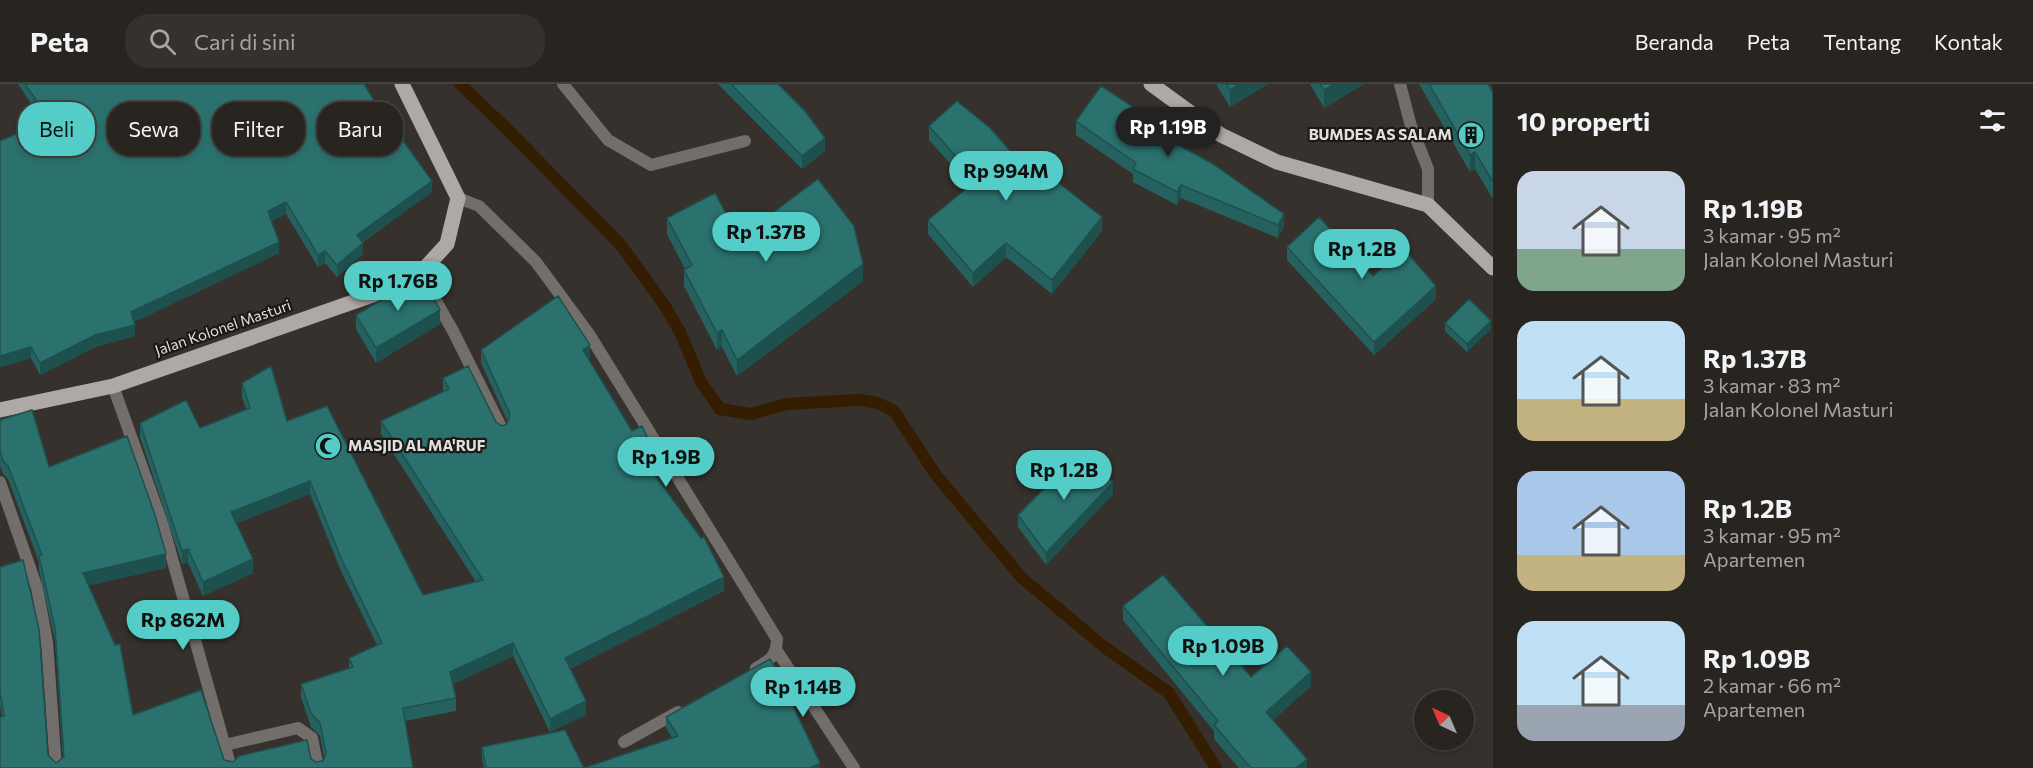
<!DOCTYPE html>
<html lang="id">
<meta charset="utf-8">
<style>
body{margin:0;font-family:Commissioner,sans-serif;background:#34312e;color:#f1f3f6;height:100vh;display:flex;flex-direction:column;font-size:22px;white-space:nowrap}
*{box-sizing:border-box;margin:0}
p{font-size:20px;color:#a5a5a5}
.icon{flex:none;width:33px;height:33px;fill:none;stroke:currentColor;stroke-width:2;stroke-linecap:round;stroke-linejoin:round}
.map{position:relative;flex:1;overflow:hidden}
.panel{display:flex;flex-direction:column;background:#282521;width:540px}
.panel>*{flex:none}
.banner{position:absolute;left:18px;top:18px;width:570px;height:54px;display:flex;gap:12px}
.needle{width:39px;rotate:316deg}
.fabs{position:absolute;left:1414px;top:606px;display:grid;gap:12px}
.fabs a{display:grid;place-items:center;width:60px;height:60px;border-radius:50%;background:#282521;box-shadow:0 3px 9px #0003,0 0 0 2px #44423f;font-size:30px}
.price{position:absolute;translate:-50% -51px;padding:0 14px;border-radius:21px;background:#54cdc8;color:#111;font-size:20px;line-height:39px;filter:drop-shadow(0 2px 3px #0008)}
.price::after{content:'';position:absolute;left:50%;top:36px;width:18px;height:14px;margin-left:-9px;background:inherit;clip-path:polygon(0 0,100% 0,50% 100%)}
.price.active{background:#222;color:#fff}
ul{padding:0;list-style:none}
li{display:flex;align-items:center;gap:18px;height:150px;padding:0 24px}
li span{display:grid;place-items:center;flex:none;width:168px;height:120px;border-radius:18px;color:#555}
li>.icon{margin-inline-start:auto}
span .icon{width:72px;height:72px;fill:#fffc;stroke-width:1}
li b{font-size:26px}
h2{display:flex;justify-content:space-between;align-items:center;height:72px;padding:0 24px;font-size:26px}
.pill{padding:0 21px;border-radius:24px;background:#282521;box-shadow:0 3px 9px #0003,0 0 0 2px #44423f;font-size:21px;line-height:54px}
.pill.active{background:#54cdc8;color:#111}
header{display:flex;align-items:center;gap:36px;box-sizing:border-box;height:84px;padding:0 30px;background:#282521;border-bottom:2px solid #44423f}
header strong{font-size:28px}
nav{display:flex;gap:33px;margin-inline-start:auto;font-size:21px}
.search{width:420px;height:54px;background:#34312e;display:flex;align-items:center;gap:15px;box-sizing:border-box;padding:0 21px;border-radius:24px;color:#a5a5a5;font-size:22px}
main{display:flex;flex:1;min-height:0}
.map>svg:first-child{display:block}
</style>
<header>
<strong>Peta</strong>
<div class="search"><svg class="icon" aria-label="search" viewBox="0 0 24 24"><circle cx="10" cy="10" r="6"/><path d="M15 15l6 6"/></svg>Cari di sini</div>
<nav><a>Beranda</a><a>Peta</a><a>Tentang</a><a>Kontak</a></nav>
</header>
<main>
<div class="map">
<svg width="1493" height="684" viewBox="0 0 1493 684">
<rect width="100%" height="100%" fill="#36312c"/>
<g fill="none" stroke-linecap="round" stroke-linejoin="round">
<path stroke="#341d00" stroke-width="12" d="M 460,0 L 502,40 L 620,160 L 663,219 L 680,248 L 701,298 L 720,325 L 751,330 L 787,320 L 859,316 L 878,319 L 894,327 L 936,391 L 1022,494 L 1103,562 L 1169,609 L 1216,684"/>
<path stroke="#716e6b" stroke-width="12" d="M 563,0 L 608,56 L 651,81 L 745,57
M 420,189 L 453,247 L 503,347"/>
<path stroke="#716e6b" stroke-width="12" d="M 1400,0 L 1411,42 L 1428,85 L 1428,121
M 458,114 L 479,122 L 536,178 L 589,250 L 777,555 C 777,571 770,577 756,584
M 113,302 L 163,442 L 231,684
M 0,398 L 37,504 L 47,558 L 56,684
M 777,567 L 854,684
M 624,658 L 678,628
M 225,661 L 298,644 L 312,654 L 318,684"/>
<path stroke="#aea9a4" stroke-width="15" d="M 1151,0 L 1221,51 L 1277,78 L 1428,121 L 1493,184
M 0,326 L 113,302 L 413,197 L 447,160 L 458,114 L 402,0"/>
</g>
<path fill="#25625f" d="M 18,0 L 364,0 L 378,23 L 405,59 L 432,108 L 363,158 L 363,170 L 337,193 L 325,179 L 318,183 L 286,130 L 272,137 L 279,169 L 134,238 L 135,252 L 95,263 L 40,291 L 31,274 L 0,283 L 44,39 Z
M 718,0 L 778,0 L 825,67 L 802,85 Z
M 1216,0 L 1268,0 L 1230,23 Z
M 1310,0 L 1364,0 L 1324,24 Z
M 1419,0 L 1488,0 L 1493,9 L 1493,115 L 1475,85 L 1470,88 Z
M 1133,36 L 1284,143 L 1278,154 L 1181,114 L 1177,121 L 1133,98 L 1133,90 L 1076,51 L 1076,37 Z
M 929,42 L 1030,90 L 1102,147 L 1052,210 L 1006,173 L 973,203 L 928,150 L 928,136 L 970,102 L 929,56 Z
M 667,134 L 739,154 L 863,197 L 737,292 L 722,263 L 717,266 L 684,202 L 684,186 L 685,185 L 667,150 Z
M 1287,163 L 1373,192 L 1436,215 L 1374,271 L 1287,176 Z
M 356,231 L 440,240 L 376,279 L 356,245 Z
M 1445,239 L 1491,245 L 1467,268 L 1445,247 Z
M 481,266 L 590,275 L 589,276 L 662,398 L 661,399 L 724,507 L 570,585 L 586,631 L 550,648 L 513,572 L 453,600 L 456,614 L 456,627 L 405,637 L 413,684 L 0,684 L 2,632 L 0,622 L 0,483 L 48,671 L 56,679 L 63,674 L 55,557 L 39,486 L 39,478 L 8,395 L 3,390 L 0,381 L 0,336 L 49,383 L 166,484 L 88,501 L 133,631 L 224,676 L 233,678 L 311,675 L 316,678 L 323,677 L 324,674 L 320,652 L 311,643 L 301,613 L 301,600 L 349,584 L 349,574 L 377,561 L 341,487 L 310,410 L 237,439 L 253,489 L 203,512 L 188,479 L 182,480 L 140,353 L 140,339 L 200,344 L 246,325 L 242,313 L 242,299 L 287,337 L 423,511 L 476,498 L 381,350 L 381,337 L 443,308 L 443,294 L 496,338 L 502,342 L 507,340 L 508,338 L 481,279 Z
M 1113,410 L 1046,481 L 1018,443 L 1018,431 Z
M 1123,522 L 1251,593 L 1311,602 L 1273,636 L 1307,684 L 1239,684 L 1214,655 L 1214,647 L 1123,536 Z
M 790,616 L 820,684 L 484,684 L 482,675 L 482,663 L 584,684 L 672,654 L 666,644 L 666,633 Z"/>
<path fill="#1e504e" d="M 1239,0 L 1268,0 L 1230,23 L 1230,6 Z
M 1335,0 L 1364,0 L 1324,24 L 1324,6 Z
M 1133,23 L 1133,37 L 1123,31 Z
M 405,48 L 405,59 L 399,51 Z
M 825,54 L 825,67 L 802,85 L 802,72 Z
M 1475,68 L 1475,85 L 1470,88 L 1470,71 Z
M 432,97 L 432,108 L 357,162 L 357,151 Z
M 1181,101 L 1181,114 L 1177,121 L 1177,108 Z
M 286,118 L 286,130 L 268,139 L 268,127 Z
M 1284,130 L 1284,143 L 1278,154 L 1278,141 Z
M 1102,133 L 1102,147 L 1052,210 L 1052,196 Z
M 279,158 L 279,169 L 131,239 L 131,228 Z
M 363,159 L 363,170 L 337,193 L 337,181 Z
M 1006,159 L 1006,173 L 973,203 L 973,189 Z
M 325,167 L 325,179 L 318,183 L 318,171 Z
M 863,180 L 863,197 L 737,292 L 737,276 Z
M 1436,202 L 1436,215 L 1374,271 L 1374,258 Z
M 440,226 L 440,240 L 376,279 L 376,264 Z
M 1491,237 L 1491,245 L 1467,268 L 1467,260 Z
M 135,241 L 135,252 L 95,263 L 40,291 L 40,279 L 95,251 Z
M 722,246 L 722,263 L 717,266 L 717,249 Z
M 590,261 L 590,275 L 583,279 L 583,266 Z
M 31,263 L 31,274 L 0,283 L 0,272 Z
M 662,385 L 662,398 L 653,402 L 653,389 Z
M 310,397 L 310,410 L 231,441 L 231,428 Z
M 1113,398 L 1113,410 L 1046,481 L 1046,469 Z
M 188,465 L 188,479 L 182,480 L 182,467 Z
M 166,470 L 166,484 L 83,503 L 83,489 Z
M 253,475 L 253,489 L 203,512 L 203,498 Z
M 724,493 L 724,507 L 565,587 L 565,574 Z
M 513,559 L 513,572 L 450,601 L 450,588 Z
M 1311,588 L 1311,602 L 1266,643 L 1266,628 Z
M 586,617 L 586,631 L 550,648 L 550,635 Z
M 1307,675 L 1307,684 L 1296,684 Z
M 820,679 L 820,684 L 810,684 Z"/>
<path fill="#2b726f" stroke="#1e504e" stroke-width="1.5" d="M 25,0 L 364,0 L 378,23 L 387,18 L 405,48 L 399,51 L 432,97 L 357,151 L 363,159 L 337,181 L 325,167 L 318,171 L 286,118 L 268,127 L 279,158 L 131,228 L 135,241 L 95,251 L 40,279 L 31,263 L 0,272 L 0,57 L 50,36 Z
M 731,0 L 778,0 L 805,27 L 825,54 L 802,72 Z
M 1226,0 L 1239,0 L 1230,6 Z
M 1320,0 L 1335,0 L 1324,6 Z
M 1429,0 L 1488,0 L 1493,9 L 1493,98 L 1475,68 L 1470,71 Z
M 1101,2 L 1133,23 L 1123,31 L 1213,80 L 1284,130 L 1278,141 L 1181,101 L 1177,108 L 1133,85 L 1136,79 L 1076,37 Z
M 957,17 L 990,44 L 1030,90 L 1036,81 L 1102,133 L 1052,196 L 1006,159 L 973,189 L 928,136 L 977,96 L 929,42 Z
M 818,95 L 854,142 L 863,180 L 737,276 L 722,246 L 717,249 L 684,186 L 692,181 L 667,134 L 715,109 L 739,154 Z
M 1319,133 L 1373,192 L 1404,165 L 1436,202 L 1374,258 L 1287,163 Z
M 421,192 L 440,226 L 376,264 L 356,231 Z
M 558,212 L 590,261 L 583,266 L 632,347 L 642,342 L 662,385 L 653,389 L 701,454 L 704,453 L 724,493 L 565,574 L 586,617 L 550,635 L 513,559 L 450,588 L 456,614 L 403,624 L 413,684 L 0,684 L 0,633 L 4,632 L 0,608 L 0,483 L 23,476 L 39,545 L 48,671 L 56,679 L 64,673 L 55,544 L 39,472 L 42,471 L 8,382 L 3,377 L 0,367 L 0,336 L 32,326 L 49,383 L 127,352 L 155,431 L 166,470 L 83,489 L 115,561 L 120,560 L 133,631 L 201,606 L 224,676 L 233,678 L 239,672 L 307,656 L 311,675 L 316,678 L 323,677 L 326,669 L 320,639 L 311,629 L 301,600 L 353,583 L 349,574 L 382,559 L 341,474 L 310,397 L 231,428 L 253,475 L 203,498 L 188,465 L 182,467 L 140,339 L 186,316 L 200,344 L 250,324 L 242,299 L 271,282 L 287,337 L 327,322 L 423,511 L 483,496 L 381,337 L 449,305 L 443,294 L 468,282 L 496,338 L 502,342 L 507,340 L 510,330 L 481,266 Z
M 1469,215 L 1491,237 L 1467,260 L 1445,239 Z
M 1081,367 L 1113,398 L 1046,469 L 1018,431 Z
M 1163,491 L 1251,593 L 1287,562 L 1311,588 L 1266,628 L 1307,675 L 1296,684 L 1251,684 L 1214,641 L 1218,637 L 1123,522 Z
M 770,575 L 790,607 L 787,609 L 820,679 L 810,684 L 486,684 L 482,663 L 565,646 L 584,684 L 678,652 L 666,633 Z"/>
<defs>
<symbol id="building-disc" viewBox="-11 -11 22 22"><circle r="9.5" fill="#54cdc8" stroke="#1b1917"/><path d="M-4-6H4V6H1V3H-1V6H-4ZM-2.5-4.3h1.7v1.8h-1.7ZM.8-4.3h1.7v1.8H.8ZM-2.5-1h1.7V.8h-1.7ZM.8-1h1.7V.8H.8Z" fill="#111"/></symbol>
<symbol id="mosque-disc" viewBox="-11 -11 22 22"><circle r="9.5" fill="#54cdc8" stroke="#1b1917"/><path d="M3.5-4.9A6 6 0 1 0 3.5 4.9A5 5 0 1 1 3.5-4.9Z" fill="#111"/></symbol>
</defs>
<g fill-rule="evenodd">
<use href="#building-disc" x="1456" y="36" width="30" height="30"/>
<use href="#mosque-disc" x="313" y="347" width="30" height="30"/>
</g>
<g text-anchor="middle" stroke-width="4.5" stroke-linejoin="round" paint-order="stroke">
<g font-size="15" font-weight="bold" fill="#e2dfdc" stroke="#1b1917" text-anchor="end">
<text x="1452" y="56">BUMDES AS SALAM</text>
<text x="348" y="367" text-anchor="start">MASJID AL MA'RUF</text>
</g>
<g font-size="15" fill="#e2dfdc" stroke="#1b1917">
<text transform="translate(223 244) rotate(-19)" y="5">Jalan Kolonel Masturi</text>
</g>
</g>
</svg>
<div class="fabs">
<a><svg class="needle" viewBox="-14 -14 28 28"><path d="M0-13l5 13h-10z" fill="#e53935"/><path d="M0 13l5-13h-10z" fill="#a5a5a5"/></svg></a>
</div>
<b class="price active" style="left:1168px;top:74px">Rp 1.19B</b>
<b class="price" style="left:1006px;top:118px">Rp 994M</b>
<b class="price" style="left:766px;top:179px">Rp 1.37B</b>
<b class="price" style="left:1362px;top:196px">Rp 1.2B</b>
<b class="price" style="left:398px;top:228px">Rp 1.76B</b>
<b class="price" style="left:666px;top:404px">Rp 1.9B</b>
<b class="price" style="left:1064px;top:417px">Rp 1.2B</b>
<b class="price" style="left:183px;top:567px">Rp 862M</b>
<b class="price" style="left:1223px;top:593px">Rp 1.09B</b>
<b class="price" style="left:803px;top:634px">Rp 1.14B</b>
<div class="banner">
<a class="pill active">Beli</a>
<a class="pill">Sewa</a>
<a class="pill">Filter</a>
<a class="pill">Baru</a>
</div>
</div>
<section class="panel">
<h2>10 properti<svg class="icon" aria-label="filters" viewBox="0 0 24 24"><path d="M4 7h16M4 17h16"/><circle cx="9" cy="7" r="2"/><circle cx="15" cy="17" r="2"/></svg></h2>
<ul>
<li><span style="background:linear-gradient(#c9d6e8 65%,#7fa58c 0)"><svg class="icon" aria-label="home" viewBox="0 0 24 24"><path d="M3 11l9-7 9 7M6 9v11h12V9"/></svg></span><div><b>Rp 1.19B</b><p>3 kamar · 95 m²</p><p>Jalan Kolonel Masturi</p></div></li>
<li><span style="background:linear-gradient(#bfe0f5 65%,#c2b280 0)"><svg class="icon" aria-label="home" viewBox="0 0 24 24"><path d="M3 11l9-7 9 7M6 9v11h12V9"/></svg></span><div><b>Rp 1.37B</b><p>3 kamar · 83 m²</p><p>Jalan Kolonel Masturi</p></div></li>
<li><span style="background:linear-gradient(#a9c7e8 70%,#c2b280 0)"><svg class="icon" aria-label="home" viewBox="0 0 24 24"><path d="M3 11l9-7 9 7M6 9v11h12V9"/></svg></span><div><b>Rp 1.2B</b><p>3 kamar · 95 m²</p><p>Apartemen</p></div></li>
<li><span style="background:linear-gradient(#bfe0f5 70%,#9aa5b1 0)"><svg class="icon" aria-label="home" viewBox="0 0 24 24"><path d="M3 11l9-7 9 7M6 9v11h12V9"/></svg></span><div><b>Rp 1.09B</b><p>2 kamar · 66 m²</p><p>Apartemen</p></div></li>
</ul>
</section>
</main>
